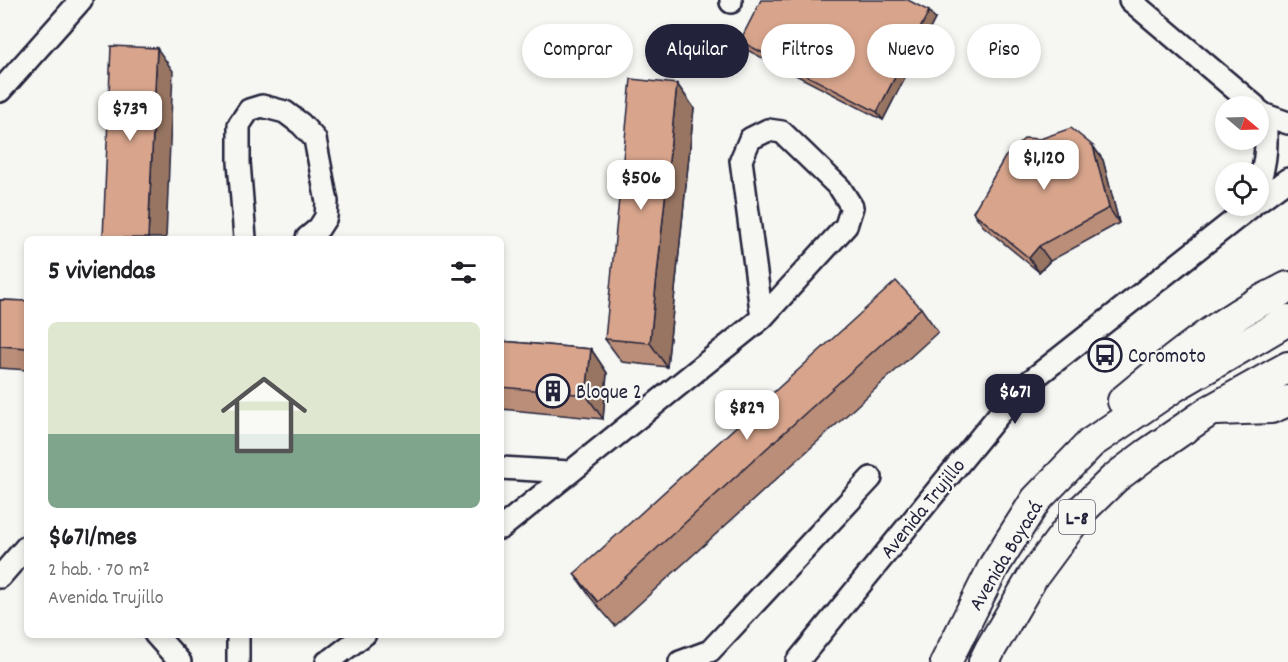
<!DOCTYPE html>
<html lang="es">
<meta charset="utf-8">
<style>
body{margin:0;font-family:Dekko,sans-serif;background:#f2f2f2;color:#202124;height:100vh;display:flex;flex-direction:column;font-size:22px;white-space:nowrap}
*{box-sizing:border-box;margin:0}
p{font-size:20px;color:#757577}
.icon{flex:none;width:33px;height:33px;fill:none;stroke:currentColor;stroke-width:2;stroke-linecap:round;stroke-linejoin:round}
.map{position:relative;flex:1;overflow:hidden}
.side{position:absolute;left:24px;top:236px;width:480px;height:402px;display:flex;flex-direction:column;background:#fff;border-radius:9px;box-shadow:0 3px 9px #0003}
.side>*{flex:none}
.hud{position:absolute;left:522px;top:24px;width:570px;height:54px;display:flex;gap:12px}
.needle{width:39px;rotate:109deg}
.tools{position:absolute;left:1215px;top:96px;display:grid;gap:12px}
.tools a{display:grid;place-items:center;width:54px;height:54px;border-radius:50%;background:#fff;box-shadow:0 3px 9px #0003;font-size:30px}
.price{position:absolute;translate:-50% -51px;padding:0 14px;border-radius:12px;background:#fff;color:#222;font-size:20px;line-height:39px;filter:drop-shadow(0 2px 3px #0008)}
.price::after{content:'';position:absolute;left:50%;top:36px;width:18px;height:14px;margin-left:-9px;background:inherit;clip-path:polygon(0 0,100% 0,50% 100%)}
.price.on{background:#22223b;color:#fff}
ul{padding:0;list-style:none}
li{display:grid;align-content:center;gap:12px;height:318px;padding:0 24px}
li span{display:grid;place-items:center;height:186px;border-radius:9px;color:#555}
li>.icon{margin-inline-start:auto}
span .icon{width:108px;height:108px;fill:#fffc;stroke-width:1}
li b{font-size:26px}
h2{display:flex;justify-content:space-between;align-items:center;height:72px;padding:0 24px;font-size:26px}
.pill{padding:0 21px;border-radius:27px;background:#fff;box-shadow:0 3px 9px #0003;font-size:21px;line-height:54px}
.pill.on{background:#22223b;color:#fff}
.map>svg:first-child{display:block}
</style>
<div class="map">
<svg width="1288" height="662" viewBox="0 0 1288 662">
<rect width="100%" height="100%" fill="#f6f6f2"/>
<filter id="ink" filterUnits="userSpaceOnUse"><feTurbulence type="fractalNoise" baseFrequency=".0167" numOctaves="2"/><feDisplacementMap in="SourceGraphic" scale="12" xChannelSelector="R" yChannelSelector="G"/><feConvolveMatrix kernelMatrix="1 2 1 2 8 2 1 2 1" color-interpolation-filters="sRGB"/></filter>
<g filter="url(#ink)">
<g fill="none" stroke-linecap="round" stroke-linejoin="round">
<defs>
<path id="minor" d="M 1130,0 L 1255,106
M 731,2 L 731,0
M 0,91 L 81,0
M 1258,110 L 1265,115 L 1288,123
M 1258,185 C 1267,162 1267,139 1265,115
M 1258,201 L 1288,179
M 245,238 L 239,162 L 239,125 L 249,110 L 262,106 L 285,112 L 301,124 L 315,139 L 327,202 L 326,217 L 319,228 L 307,238
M 501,468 L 570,472
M 501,528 L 762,318 L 846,226 L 852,207 L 840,188 L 782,132 L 768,130 L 750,139 L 741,160 L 762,318
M 0,577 L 27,546
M 155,634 L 180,662
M 238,662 L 238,634
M 327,662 L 331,660 L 365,634
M 680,662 L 710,651 L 871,478
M 797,662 L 1019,390 L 1252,206"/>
<path id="highway" d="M 1123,401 C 1165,366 1208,331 1255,304 C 1266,298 1277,293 1288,287
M 1217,410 L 1271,408 L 1288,401
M 946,662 L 994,566 L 1036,500 L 1091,443 L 1175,386 L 1288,320
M 984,662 L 991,648 L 1032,578 L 1083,509 L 1115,478 L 1147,454 L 1211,410 L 1288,367"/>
</defs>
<use href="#minor" stroke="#22223b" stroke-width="26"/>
<use href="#highway" stroke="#22223b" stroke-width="34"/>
<use href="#minor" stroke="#f6f6f2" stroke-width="21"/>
<use href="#highway" stroke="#f6f6f2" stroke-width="30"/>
</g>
<path fill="#ba8e78" stroke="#22223b" stroke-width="1.5" d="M 935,19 L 883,120 L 745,49 L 740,41 Z
M 677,84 L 694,108 L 667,367 L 622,362 L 605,339 Z
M 1093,146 L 1103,160 L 1119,223 L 1050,261 L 1039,272 L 983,226 L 973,212 Z
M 0,300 L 27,301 L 27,370 L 0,368 Z
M 921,308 L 938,332 L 615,626 L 591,598 L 574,574 Z
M 501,341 L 591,349 L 607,373 L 603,419 L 501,409 Z"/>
<path fill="#977462" stroke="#22223b" stroke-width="1.5" d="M 929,11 L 935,19 L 883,120 L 877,112 Z
M 157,48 L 173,71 L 166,238 L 148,238 Z
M 677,84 L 694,108 L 667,367 L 650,343 Z
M 1093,146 L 1103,160 L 1119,223 L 1109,208 Z
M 1039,246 L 1050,261 L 1039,272 L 1029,258 Z
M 591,349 L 607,373 L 603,419 L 586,395 Z"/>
<path fill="#d8a58c" stroke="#22223b" stroke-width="1.5" d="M 761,0 L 908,0 L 929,11 L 877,112 L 740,41 Z
M 111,46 L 157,48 L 148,238 L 103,238 Z
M 631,79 L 677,84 L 650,343 L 605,339 Z
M 1071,128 L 1093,146 L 1109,208 L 1039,246 L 1029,258 L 973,212 L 1005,157 L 1025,138 L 1040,139 Z
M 896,281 L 921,308 L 598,602 L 574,574 Z
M 0,300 L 27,301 L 27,348 L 0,346 Z
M 501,341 L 591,349 L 586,395 L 501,387 Z"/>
</g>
<defs>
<symbol id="bus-ring" viewBox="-11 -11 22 22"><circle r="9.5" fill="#f6f6f2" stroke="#22223b" stroke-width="1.5"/><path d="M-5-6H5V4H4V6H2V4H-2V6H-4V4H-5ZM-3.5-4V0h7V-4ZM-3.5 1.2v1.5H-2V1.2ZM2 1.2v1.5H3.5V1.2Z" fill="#22223b"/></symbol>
<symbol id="building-ring" viewBox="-11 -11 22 22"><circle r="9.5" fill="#f6f6f2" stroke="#22223b" stroke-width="1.5"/><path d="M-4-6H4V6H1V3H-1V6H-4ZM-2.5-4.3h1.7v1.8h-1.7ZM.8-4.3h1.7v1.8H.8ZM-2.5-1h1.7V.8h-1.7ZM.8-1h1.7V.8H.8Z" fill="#22223b"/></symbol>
</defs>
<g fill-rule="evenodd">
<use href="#bus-ring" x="1086" y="336" width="38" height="38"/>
<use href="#building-ring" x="534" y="372" width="38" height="38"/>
</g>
<g text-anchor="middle" stroke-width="4.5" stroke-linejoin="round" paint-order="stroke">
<rect fill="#f6f6f2" stroke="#626272" stroke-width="1.5" x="1059" y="500" width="36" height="34" rx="4.5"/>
<g font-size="20" font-weight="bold" fill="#22223b">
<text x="1077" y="524">L-8</text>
</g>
<g font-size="21" fill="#22223b" stroke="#f6f6f2" text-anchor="start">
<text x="1128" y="362">Coromoto</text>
<text x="576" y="398">Bloque 2</text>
</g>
<g font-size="21" fill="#22223b" stroke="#f6f6f2">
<text transform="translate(922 508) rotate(-51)" y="7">Avenida Trujillo</text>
<text transform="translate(1005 555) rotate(-59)" y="7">Avenida Boyacá</text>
</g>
</g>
</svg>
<div class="tools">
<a><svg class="needle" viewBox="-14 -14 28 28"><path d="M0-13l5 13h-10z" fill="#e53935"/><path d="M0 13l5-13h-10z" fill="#757577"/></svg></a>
<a><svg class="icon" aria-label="locate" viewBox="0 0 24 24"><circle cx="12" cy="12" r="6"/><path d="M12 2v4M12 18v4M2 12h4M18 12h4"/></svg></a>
</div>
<b class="price" style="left:130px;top:142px">$739</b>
<b class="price" style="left:1044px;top:191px">$1,120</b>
<b class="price" style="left:641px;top:211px">$506</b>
<b class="price on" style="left:1015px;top:425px">$671</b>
<b class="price" style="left:747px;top:441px">$829</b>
<div class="hud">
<a class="pill">Comprar</a>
<a class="pill on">Alquilar</a>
<a class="pill">Filtros</a>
<a class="pill">Nuevo</a>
<a class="pill">Piso</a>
</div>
<section class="side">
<h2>5 viviendas<svg class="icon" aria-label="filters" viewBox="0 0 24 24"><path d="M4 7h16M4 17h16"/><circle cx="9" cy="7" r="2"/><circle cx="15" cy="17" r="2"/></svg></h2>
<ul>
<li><span style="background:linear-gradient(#dfe7d0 60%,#7fa58c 0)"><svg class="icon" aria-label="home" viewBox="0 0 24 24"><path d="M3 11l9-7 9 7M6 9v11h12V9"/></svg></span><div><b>$671/mes</b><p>2 hab. · 70 m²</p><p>Avenida Trujillo</p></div></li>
</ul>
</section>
</div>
